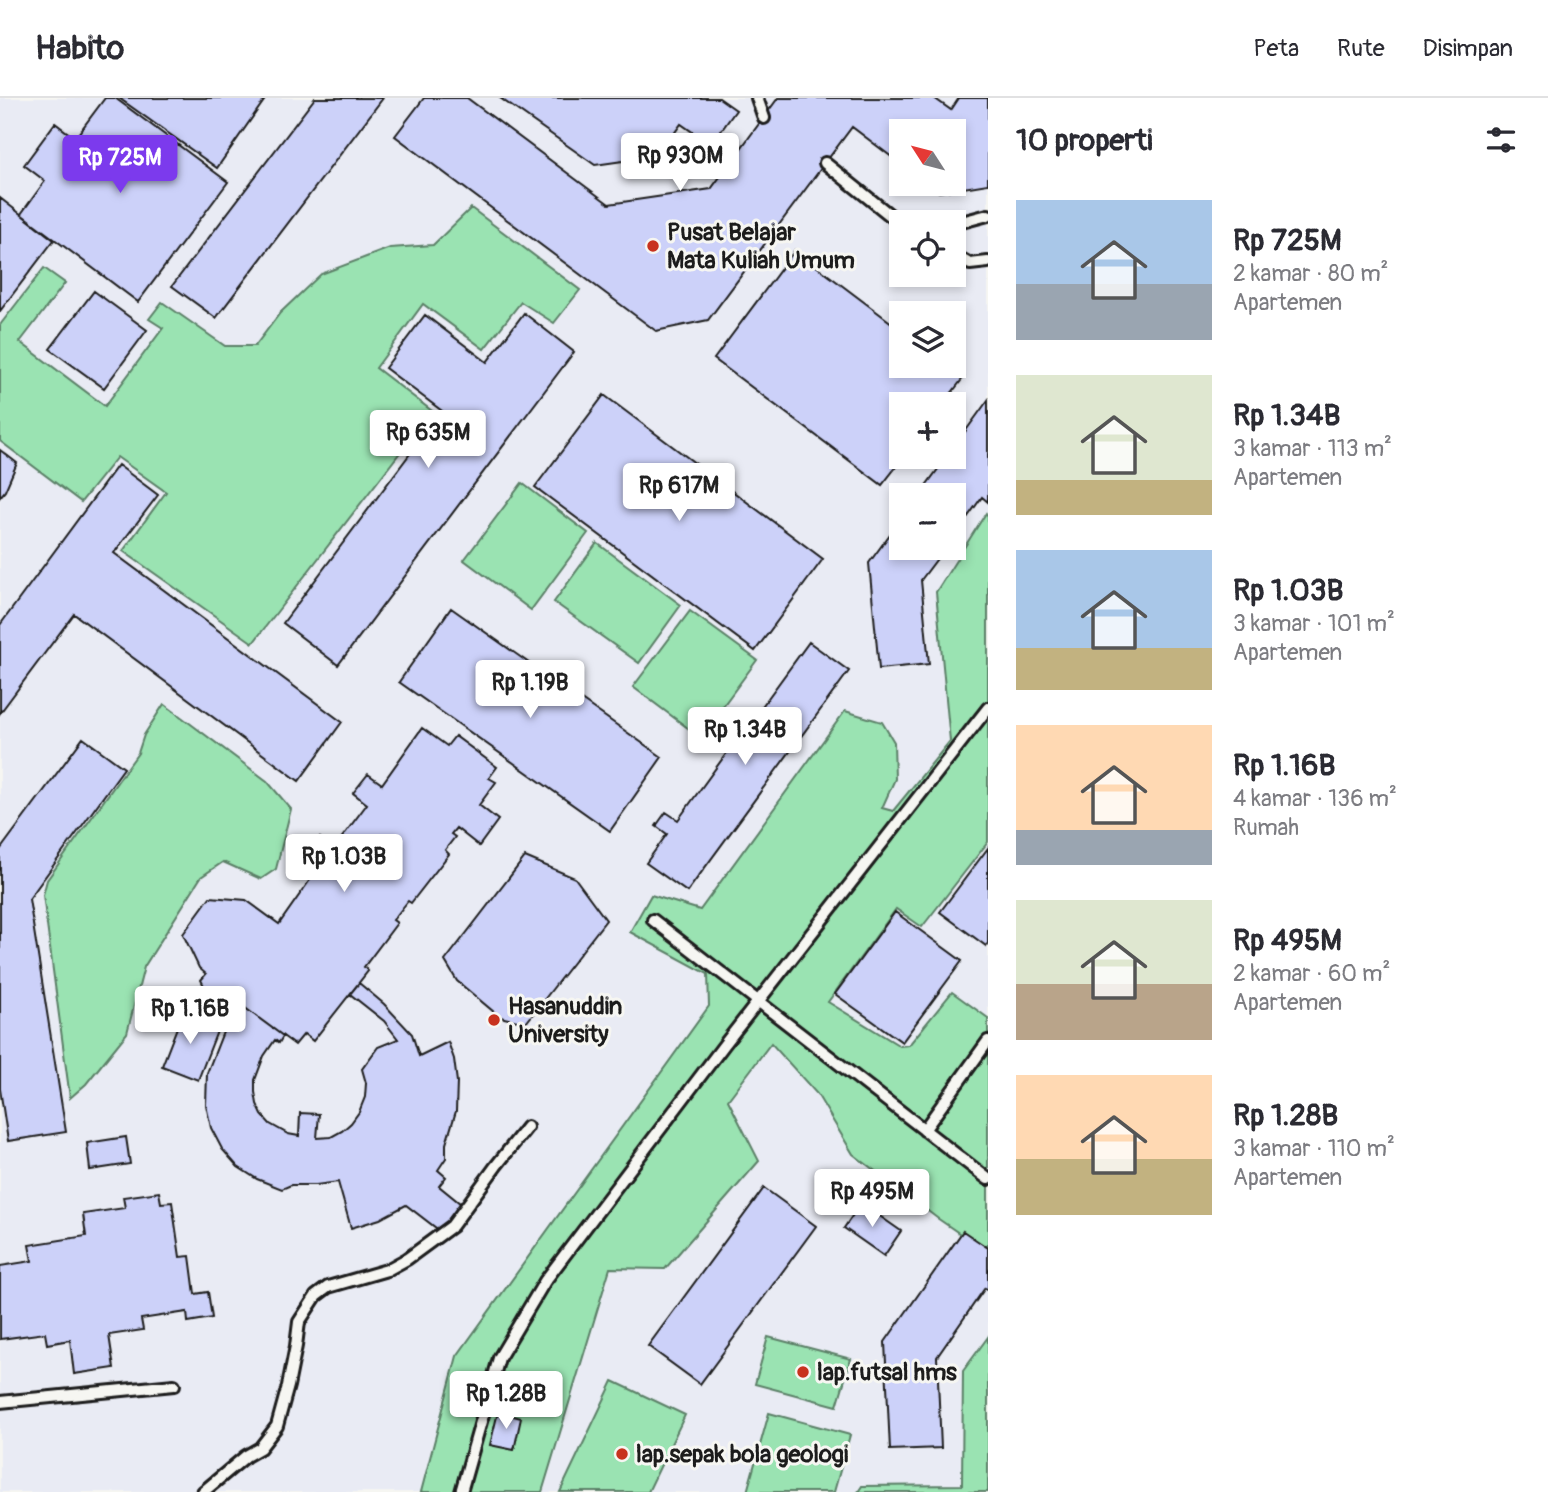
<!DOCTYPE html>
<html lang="id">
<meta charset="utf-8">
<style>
body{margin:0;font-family:Pangolin,sans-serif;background:#f7f7f7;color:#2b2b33;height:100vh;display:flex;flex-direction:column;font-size:26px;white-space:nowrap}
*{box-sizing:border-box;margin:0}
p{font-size:23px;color:#7c7c81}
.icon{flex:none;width:38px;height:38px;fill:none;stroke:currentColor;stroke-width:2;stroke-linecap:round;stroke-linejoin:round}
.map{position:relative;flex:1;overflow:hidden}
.side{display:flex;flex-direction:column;background:#fff;width:560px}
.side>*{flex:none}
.needle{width:46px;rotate:306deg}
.controls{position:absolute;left:889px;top:21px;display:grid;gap:14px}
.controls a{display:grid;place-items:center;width:77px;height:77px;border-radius:0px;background:#fff;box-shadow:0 4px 10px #0003;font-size:35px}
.price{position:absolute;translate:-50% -60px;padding:0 16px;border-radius:7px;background:#fff;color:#222;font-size:23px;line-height:46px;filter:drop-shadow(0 2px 4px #0008)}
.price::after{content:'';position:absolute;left:50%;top:42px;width:21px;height:16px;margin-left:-10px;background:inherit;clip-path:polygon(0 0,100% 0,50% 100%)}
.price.on{background:#7c3aed;color:#fff}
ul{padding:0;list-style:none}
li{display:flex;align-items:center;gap:21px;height:175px;padding:0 28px}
li span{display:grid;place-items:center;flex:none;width:196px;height:140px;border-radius:0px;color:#555}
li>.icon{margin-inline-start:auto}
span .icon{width:84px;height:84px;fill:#fffc;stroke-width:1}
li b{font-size:30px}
h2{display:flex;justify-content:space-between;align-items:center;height:84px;padding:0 28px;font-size:30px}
header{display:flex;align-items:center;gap:42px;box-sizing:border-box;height:98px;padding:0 35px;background:#fff;border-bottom:2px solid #e1e1e2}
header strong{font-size:33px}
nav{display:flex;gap:38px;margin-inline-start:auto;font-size:24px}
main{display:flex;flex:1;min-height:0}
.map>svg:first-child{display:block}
</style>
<header>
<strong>Habito</strong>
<nav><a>Peta</a><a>Rute</a><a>Disimpan</a></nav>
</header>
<main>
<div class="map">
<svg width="988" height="1394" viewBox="0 0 988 1394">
<rect width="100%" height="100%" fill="#f6f6f2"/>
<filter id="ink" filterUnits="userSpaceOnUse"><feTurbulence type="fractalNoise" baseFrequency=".0143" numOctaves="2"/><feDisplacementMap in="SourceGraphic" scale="14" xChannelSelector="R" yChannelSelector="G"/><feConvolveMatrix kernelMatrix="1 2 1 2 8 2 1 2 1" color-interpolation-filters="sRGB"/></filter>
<g filter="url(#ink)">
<path fill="#e9ebf4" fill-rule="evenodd" d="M 0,0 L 988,0 L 988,1394 L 0,1394 ZM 901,33 L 954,33 L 954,86 L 901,86 ZM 901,124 L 954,124 L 954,177 L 901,177 ZM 901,215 L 954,215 L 954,268 L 901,268 ZM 901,306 L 954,306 L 954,359 L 901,359 ZM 901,397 L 954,397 L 954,450 L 901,450 Z"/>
<path fill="#9ae3b2" stroke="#5b8067" stroke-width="2" d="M 471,110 L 580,192 L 554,225 L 521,204 L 484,251 L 423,206 L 376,270 L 432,313 L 253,545 L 123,453 L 166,394 L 117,359 L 81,404 L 0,343 L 0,227 L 44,170 L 65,185 L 20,244 L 105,308 L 163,230 L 149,221 L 162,204 L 225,248 L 255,248 L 280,215 L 321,176 L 390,150 L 433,147 Z
M 522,385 L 588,435 L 531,512 L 464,462 Z
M 986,415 L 988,418 L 988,744 L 922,829 L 896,811 L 828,904 L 900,948 L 909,947 L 952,894 L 988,920 L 988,1155 L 937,1120 L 853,1056 L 817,996 L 771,945 L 728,1002 L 759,1063 L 665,1171 L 610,1170 L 542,1394 L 421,1394 L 457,1258 L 709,908 L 708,876 L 630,834 L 651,797 L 700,812 L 845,613 L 882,624 L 894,644 L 895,681 L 882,710 L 893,713 L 950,643 L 936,494 Z
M 597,445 L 681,507 L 639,565 L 554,504 Z
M 690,513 L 757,562 L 700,639 L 633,589 Z
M 164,606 L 267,683 L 291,711 L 276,771 L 261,781 L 223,764 L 201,779 L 144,869 L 127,935 L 86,986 L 70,1000 L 43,797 L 47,782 L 138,655 L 144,637 Z
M 768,1239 L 851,1261 L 837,1308 L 755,1286 Z
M 988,1239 L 988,1394 L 858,1394 L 862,1388 L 962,1387 L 963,1273 Z
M 613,1283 L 685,1317 L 648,1394 L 560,1394 Z
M 769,1315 L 850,1337 L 834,1394 L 747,1394 Z"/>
<path fill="#ccd1f9" stroke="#1c1c1c" stroke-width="2" d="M 105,0 L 115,0 L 228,84 L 138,204 L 21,116 L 45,83 L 24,67 L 55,25 L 75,40 Z
M 119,0 L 266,0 L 217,70 Z
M 315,0 L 383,0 L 216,220 L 172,188 Z
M 424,0 L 467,0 L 609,106 L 711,91 L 778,0 L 934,0 L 951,12 L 959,0 L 988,0 L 988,86 L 939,94 L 928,86 L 954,86 L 954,33 L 901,33 L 901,66 L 852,29 L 708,222 L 656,233 L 395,38 Z
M 500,0 L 719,0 L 736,12 L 711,47 L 681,26 L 658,58 L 595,67 Z
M 0,100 L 54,142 L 0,213 Z
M 795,152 L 901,232 L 901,268 L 950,268 L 964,279 L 943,306 L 901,306 L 901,359 L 904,359 L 882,387 L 714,261 Z
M 94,193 L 147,232 L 104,290 L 50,251 Z
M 524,215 L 574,254 L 338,567 L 283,525 L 442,313 L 385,270 L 425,217 L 487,264 Z
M 604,297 L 823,461 L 755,553 L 535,389 Z
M 988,302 L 988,404 L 982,399 L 954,438 L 954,397 L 919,397 L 947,359 L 954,359 L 954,349 Z
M 0,352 L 17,365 L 5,393 L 0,399 Z
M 118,367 L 158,397 L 114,455 L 342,624 L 299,683 L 74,516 L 0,615 L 0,527 Z
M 901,421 L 901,450 L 945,450 L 921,482 L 929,566 L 879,571 L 869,465 Z
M 451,510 L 662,659 L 610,733 L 399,584 Z
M 809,544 L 849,573 L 687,794 L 646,765 L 667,736 L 656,728 L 666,714 L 678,722 L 731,649 L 714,636 L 730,615 L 747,629 Z
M 422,630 L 447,648 L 455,638 L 497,669 L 489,680 L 496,684 L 479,707 L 498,722 L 479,748 L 456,730 L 451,736 L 455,739 L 445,752 L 449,756 L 411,805 L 408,803 L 393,822 L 397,825 L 364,869 L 368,873 L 313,943 L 304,936 L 295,947 L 241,907 L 225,929 L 201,882 L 206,876 L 199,870 L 183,836 L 210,799 L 246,802 L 279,826 L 319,769 L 306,760 L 320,740 L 334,750 L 367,706 L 353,695 L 368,676 L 382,686 Z
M 83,640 L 124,670 L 29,801 L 66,1034 L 8,1043 L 0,991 L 0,752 Z
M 988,750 L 988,845 L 986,848 L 940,814 Z
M 525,759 L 575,780 L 606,822 L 526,925 L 500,919 L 457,883 L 445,863 Z
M 895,814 L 962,863 L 902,944 L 835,896 Z
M 359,885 L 384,906 L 412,936 L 419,958 L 448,944 L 454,961 L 457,984 L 456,1013 L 446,1046 L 446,1060 L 438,1072 L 446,1079 L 439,1088 L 461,1106 L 440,1133 L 406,1107 L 380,1121 L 351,1130 L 338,1084 L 316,1087 L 291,1087 L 282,1091 L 257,1081 L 238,1069 L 222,1051 L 211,1030 L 206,1007 L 207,975 L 225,929 L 241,907 L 283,938 L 279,945 L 275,942 L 264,958 L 255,982 L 255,994 L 257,1006 L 262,1017 L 270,1026 L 288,1036 L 299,1038 L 300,1015 L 319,1016 L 317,1040 L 331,1039 L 342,1033 L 351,1025 L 359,1014 L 365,999 L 366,985 L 362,971 L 378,949 L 398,941 L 384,923 L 350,896 Z
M 183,914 L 219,928 L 198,982 L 162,968 Z
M 126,1039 L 130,1066 L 90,1072 L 87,1045 Z
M 764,1090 L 816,1128 L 700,1286 L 648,1248 Z
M 159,1094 L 161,1105 L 172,1104 L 180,1159 L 190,1158 L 195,1196 L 208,1194 L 212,1220 L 188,1224 L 187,1214 L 141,1221 L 143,1232 L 109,1237 L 114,1270 L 74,1276 L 70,1242 L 47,1246 L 45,1235 L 0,1241 L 0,1168 L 32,1163 L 29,1147 L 86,1138 L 83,1116 L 125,1110 L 123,1099 Z
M 861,1105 L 901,1133 L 884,1158 L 844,1130 Z
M 963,1133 L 988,1150 L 988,1192 L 985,1190 L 937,1259 L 941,1350 L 890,1352 L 885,1244 Z
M 498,1314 L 521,1320 L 514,1352 L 490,1347 Z"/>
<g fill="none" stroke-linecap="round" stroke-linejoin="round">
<defs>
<path id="lane" d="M 757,0 L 764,20
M 825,65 L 901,126
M 954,126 L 988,117
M 954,157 L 970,166 L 988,164
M 653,822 L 988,1081
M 924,1032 L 988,943
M 0,1304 L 174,1287
M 203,1394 L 246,1358 L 260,1350 L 277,1328 L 288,1288 L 296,1248 L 299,1224 L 316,1198 L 328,1189 L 387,1172 L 407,1161 L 452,1128 L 496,1068 L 527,1029
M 461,1394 L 499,1260 L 545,1183 L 724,947 L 988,610"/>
</defs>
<use href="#lane" stroke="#1c1c1c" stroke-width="16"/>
<use href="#lane" stroke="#f6f6f2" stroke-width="10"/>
</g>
</g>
<g fill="#c8321e" stroke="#f6f6f2" stroke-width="2.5">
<circle cx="653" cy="148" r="7"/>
<circle cx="494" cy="922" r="7"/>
<circle cx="803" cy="1274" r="7"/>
<circle cx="622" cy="1356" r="7"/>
</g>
<g text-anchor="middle" stroke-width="6" stroke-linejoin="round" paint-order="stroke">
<g font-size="24" font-weight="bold" fill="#1c1c1c" stroke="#f6f6f2" text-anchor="start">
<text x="667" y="142">Pusat Belajar<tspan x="667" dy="28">Mata Kuliah Umum</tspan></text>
<text x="508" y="916">Hasanuddin<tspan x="508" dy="28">University</tspan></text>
<text x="817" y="1282">lap.futsal hms</text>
<text x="636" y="1364">lap.sepak bola geologi</text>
</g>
</g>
</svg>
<div class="controls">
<a><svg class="needle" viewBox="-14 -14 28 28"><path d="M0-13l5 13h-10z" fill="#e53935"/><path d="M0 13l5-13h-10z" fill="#7c7c81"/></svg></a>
<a><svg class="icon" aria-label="locate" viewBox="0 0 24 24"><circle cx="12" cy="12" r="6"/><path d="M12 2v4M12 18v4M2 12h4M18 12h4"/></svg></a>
<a><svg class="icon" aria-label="layers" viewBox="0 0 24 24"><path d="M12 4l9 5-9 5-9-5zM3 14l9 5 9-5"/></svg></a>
<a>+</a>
<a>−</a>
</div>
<b class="price" style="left:680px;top:95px">Rp 930M</b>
<b class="price on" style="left:120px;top:97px">Rp 725M</b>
<b class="price" style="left:428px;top:372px">Rp 635M</b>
<b class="price" style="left:679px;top:425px">Rp 617M</b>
<b class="price" style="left:530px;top:622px">Rp 1.19B</b>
<b class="price" style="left:745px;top:669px">Rp 1.34B</b>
<b class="price" style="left:344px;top:796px">Rp 1.03B</b>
<b class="price" style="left:190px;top:948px">Rp 1.16B</b>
<b class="price" style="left:872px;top:1131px">Rp 495M</b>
<b class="price" style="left:506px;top:1333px">Rp 1.28B</b>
</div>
<section class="side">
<h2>10 properti<svg class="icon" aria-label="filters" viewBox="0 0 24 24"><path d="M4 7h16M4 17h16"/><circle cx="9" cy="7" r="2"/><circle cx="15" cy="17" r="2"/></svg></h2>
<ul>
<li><span style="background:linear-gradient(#a9c7e8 60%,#9aa5b1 0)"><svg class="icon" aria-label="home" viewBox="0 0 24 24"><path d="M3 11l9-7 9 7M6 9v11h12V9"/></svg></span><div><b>Rp 725M</b><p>2 kamar · 80 m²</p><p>Apartemen</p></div></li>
<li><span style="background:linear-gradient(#dfe7d0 75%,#c2b280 0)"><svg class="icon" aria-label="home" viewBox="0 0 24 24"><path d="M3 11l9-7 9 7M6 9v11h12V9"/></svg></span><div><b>Rp 1.34B</b><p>3 kamar · 113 m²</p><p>Apartemen</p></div></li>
<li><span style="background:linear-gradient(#a9c7e8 70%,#c2b280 0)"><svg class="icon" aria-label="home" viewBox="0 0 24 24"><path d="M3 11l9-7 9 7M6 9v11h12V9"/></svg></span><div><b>Rp 1.03B</b><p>3 kamar · 101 m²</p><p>Apartemen</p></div></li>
<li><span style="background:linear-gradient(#ffd9b3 75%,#9aa5b1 0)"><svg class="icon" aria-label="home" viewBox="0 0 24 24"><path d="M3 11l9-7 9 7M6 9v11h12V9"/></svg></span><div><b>Rp 1.16B</b><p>4 kamar · 136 m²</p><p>Rumah</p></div></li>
<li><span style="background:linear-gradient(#dfe7d0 60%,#b9a48a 0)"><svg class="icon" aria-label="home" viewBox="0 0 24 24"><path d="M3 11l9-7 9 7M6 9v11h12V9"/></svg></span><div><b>Rp 495M</b><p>2 kamar · 60 m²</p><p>Apartemen</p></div></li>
<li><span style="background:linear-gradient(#ffd9b3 60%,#c2b280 0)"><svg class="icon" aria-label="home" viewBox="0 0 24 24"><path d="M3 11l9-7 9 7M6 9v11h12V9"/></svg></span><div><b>Rp 1.28B</b><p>3 kamar · 110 m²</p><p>Apartemen</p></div></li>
</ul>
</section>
</main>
